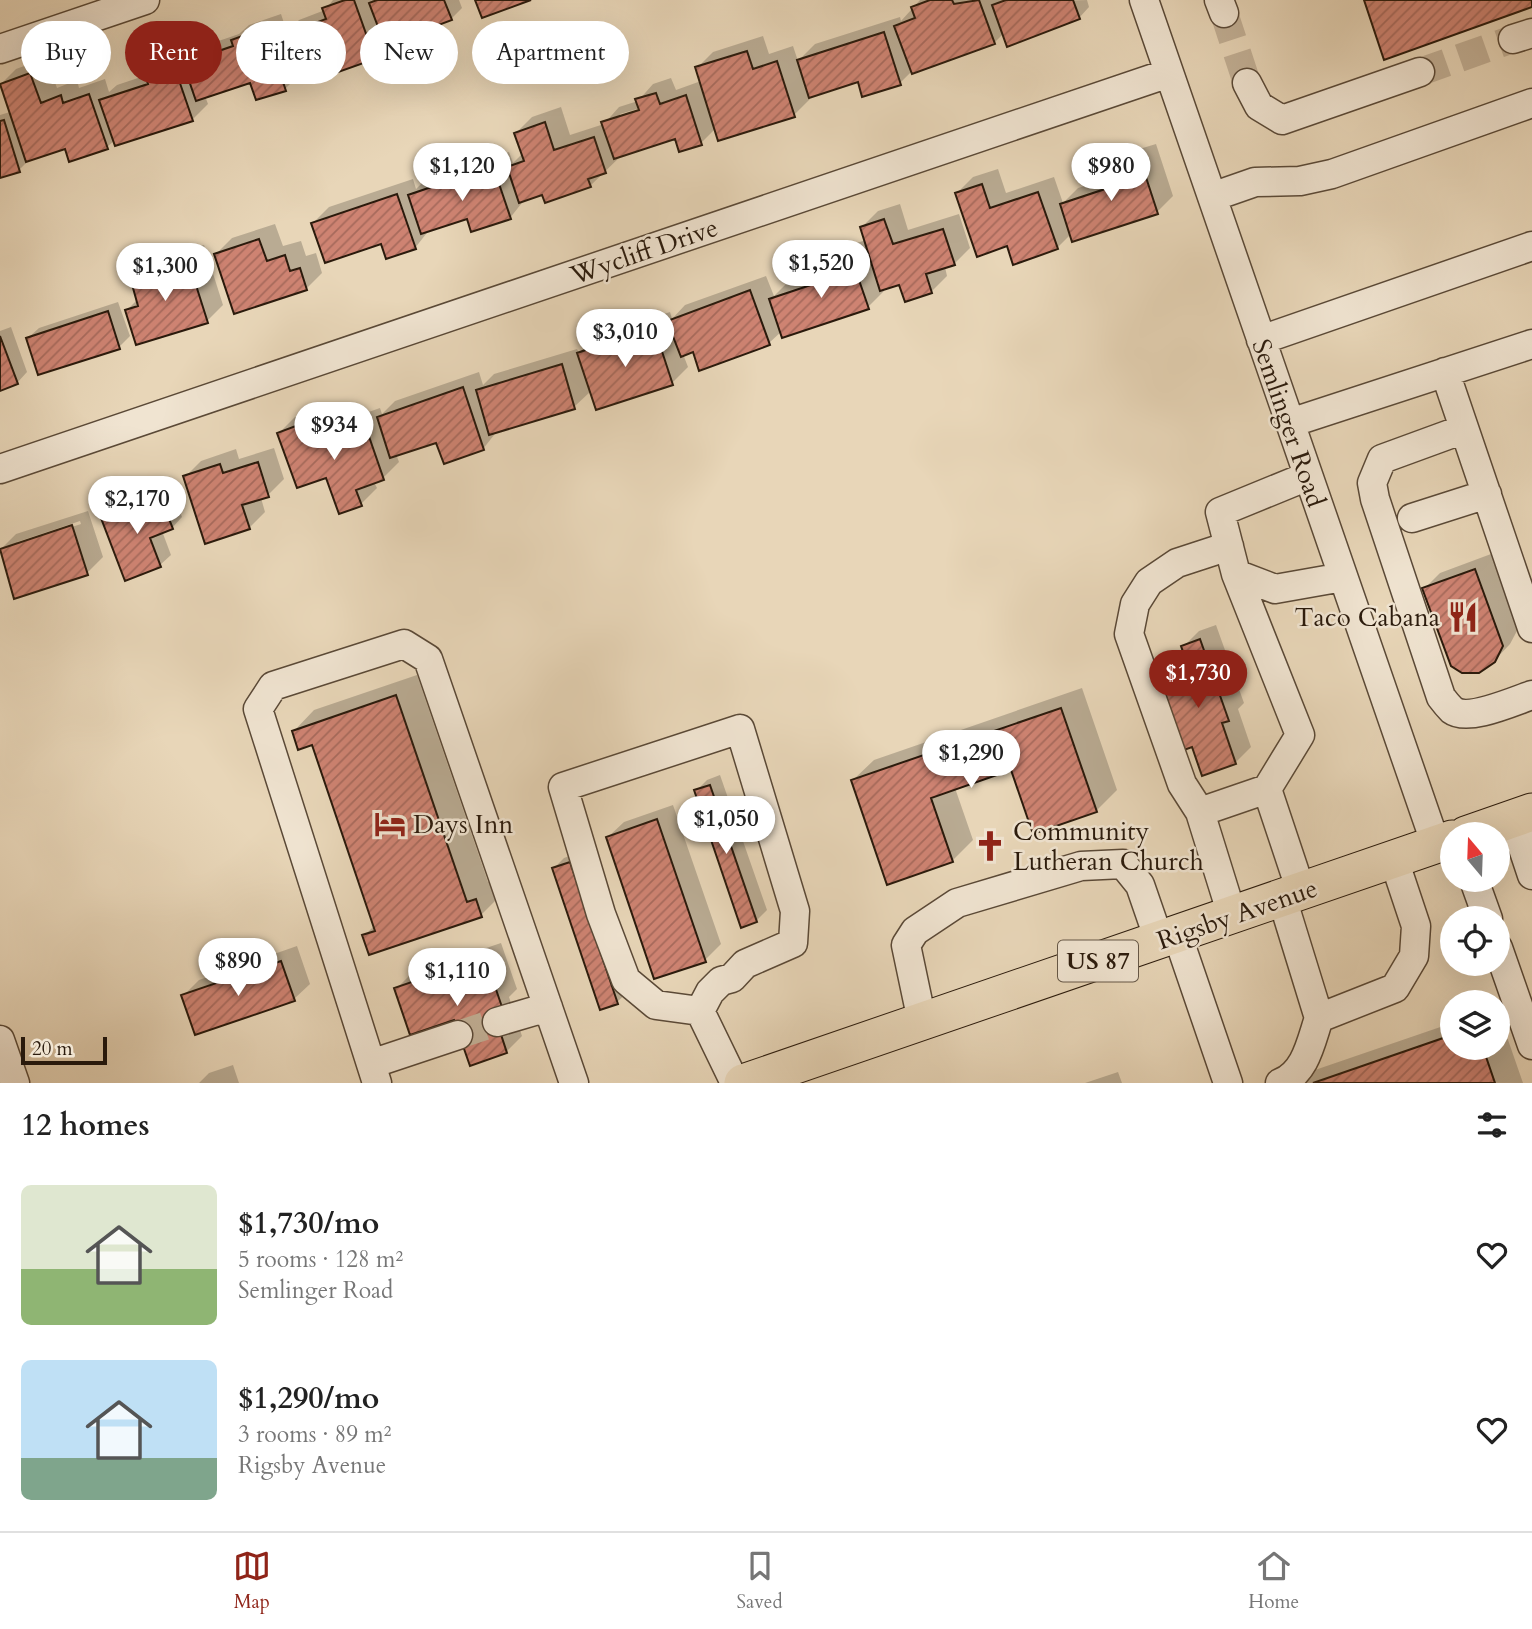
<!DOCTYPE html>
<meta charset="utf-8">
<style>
body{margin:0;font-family:Cardo,serif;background:#f6f6f6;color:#222;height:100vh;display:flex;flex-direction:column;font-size:26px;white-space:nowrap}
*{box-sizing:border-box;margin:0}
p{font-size:23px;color:#767676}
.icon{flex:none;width:38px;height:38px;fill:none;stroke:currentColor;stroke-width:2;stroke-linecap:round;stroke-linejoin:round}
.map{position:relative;height:1083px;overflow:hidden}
.drawer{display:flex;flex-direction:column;background:#fff;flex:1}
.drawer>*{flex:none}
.top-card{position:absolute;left:21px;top:21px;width:700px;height:63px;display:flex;gap:14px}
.needle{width:46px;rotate:341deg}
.fabs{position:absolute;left:1440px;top:822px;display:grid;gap:14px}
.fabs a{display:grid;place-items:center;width:70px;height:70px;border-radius:50%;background:#fff;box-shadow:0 7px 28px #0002;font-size:35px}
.scale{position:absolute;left:21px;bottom:18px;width:86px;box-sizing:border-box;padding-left:7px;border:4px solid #2a1a0c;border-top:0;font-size:19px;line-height:24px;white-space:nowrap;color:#2a1a0c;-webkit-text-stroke:5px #f0e4d1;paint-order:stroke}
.price{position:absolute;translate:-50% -60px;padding:0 16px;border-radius:24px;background:#fff;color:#222;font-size:23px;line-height:46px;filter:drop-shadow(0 2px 4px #0008)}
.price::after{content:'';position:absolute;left:50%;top:42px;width:21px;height:16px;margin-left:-10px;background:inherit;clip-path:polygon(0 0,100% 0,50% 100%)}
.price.current{background:#8f2418;color:#fff}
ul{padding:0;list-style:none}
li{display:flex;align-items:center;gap:21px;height:175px;padding:0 21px}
li span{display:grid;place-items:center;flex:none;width:196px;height:140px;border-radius:10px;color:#555}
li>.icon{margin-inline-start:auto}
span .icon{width:84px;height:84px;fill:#fffc;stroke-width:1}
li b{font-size:30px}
h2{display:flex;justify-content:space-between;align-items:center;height:84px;padding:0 21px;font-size:30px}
.tag{padding:0 24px;border-radius:32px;background:#fff;box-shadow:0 7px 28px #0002;font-size:24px;line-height:63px}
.tag.current{background:#8f2418;color:#fff}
.tabs{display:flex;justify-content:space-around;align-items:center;height:98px;border-top:2px solid #e0e0e0;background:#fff;font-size:19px;color:#767676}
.tabs a{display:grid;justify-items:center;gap:4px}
.tabs .current{color:#8f2418}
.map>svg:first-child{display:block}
</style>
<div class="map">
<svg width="1532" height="1083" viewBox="0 0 1532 1083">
<defs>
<pattern id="building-hatch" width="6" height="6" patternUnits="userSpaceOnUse" patternTransform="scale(1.75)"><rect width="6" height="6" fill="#ce8372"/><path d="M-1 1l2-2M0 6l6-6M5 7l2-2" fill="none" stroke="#a76a5c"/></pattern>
</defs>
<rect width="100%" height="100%" fill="#e8d6b8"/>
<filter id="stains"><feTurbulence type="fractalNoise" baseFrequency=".00286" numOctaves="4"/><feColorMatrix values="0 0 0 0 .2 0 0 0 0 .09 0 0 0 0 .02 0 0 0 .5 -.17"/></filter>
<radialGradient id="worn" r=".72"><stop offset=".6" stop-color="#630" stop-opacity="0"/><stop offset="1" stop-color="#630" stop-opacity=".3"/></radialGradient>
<path fill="#0003" fill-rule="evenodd" d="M 333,0 L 459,0 L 462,8 L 451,19 L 391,41 L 374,58 L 324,60 L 299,69 L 301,73 L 285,89 L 251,80 L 205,96 L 208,104 L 192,120 L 115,140 L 107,147 L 66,146 L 30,159 L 19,170 L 0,176 L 0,115 L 10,112 L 0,85 L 16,69 L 46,58 L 57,88 L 77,80 L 79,88 L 105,79 L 109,92 L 117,85 L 147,75 L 145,70 L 161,54 L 188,45 L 192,56 L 201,47 L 239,34 L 249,25 L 281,14 L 287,32 L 299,20 L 325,10 Z
M 920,0 L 1004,0 L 1004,3 L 1087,0 L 1089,7 L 1079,18 L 1004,33 L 994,43 L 912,71 L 900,83 L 859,80 L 810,96 L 810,99 L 794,115 L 716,128 L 701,143 L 676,137 L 622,155 L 590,186 L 544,193 L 525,199 L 510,218 L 468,217 L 430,229 L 415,248 L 313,223 L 329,207 L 413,179 L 416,189 L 426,179 L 509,152 L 513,163 L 523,153 L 516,133 L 532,117 L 561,107 L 570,135 L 604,124 L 619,107 L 638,101 L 653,84 L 671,78 L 676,90 L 701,81 L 697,68 L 713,52 L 763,36 L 769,54 L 793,46 L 798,61 L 815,44 L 900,17 L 901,21 ZM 647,106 L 648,109 L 620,118 L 620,114 Z
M 1156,144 L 1173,196 L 1157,212 L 1071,234 L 1057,248 L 1009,244 L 957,193 L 973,177 L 998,169 L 1006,193 L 1054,177 L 1063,203 L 1078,188 L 1110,178 L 1107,170 L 1123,154 Z
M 900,204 L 908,230 L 959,214 L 970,248 L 954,264 L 945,267 L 947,276 L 931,292 L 900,282 L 883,288 L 884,291 L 868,307 L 782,331 L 769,343 L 701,369 L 694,350 L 683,354 L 688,367 L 672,383 L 591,391 L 574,407 L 498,430 L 483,449 L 437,441 L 396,454 L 399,462 L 383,478 L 374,482 L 377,488 L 361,504 L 279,433 L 295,417 L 317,410 L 323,428 L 380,408 L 382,414 L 395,401 L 479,372 L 483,385 L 494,374 L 577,349 L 579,353 L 595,337 L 670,312 L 672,319 L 685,305 L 766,276 L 774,296 L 787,283 L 824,271 L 822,265 L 838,249 L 866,240 L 862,227 L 878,211 Z
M 275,224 L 283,246 L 301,241 L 306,256 L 316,253 L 322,273 L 306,289 L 216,254 L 232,238 Z
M 204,245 L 223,305 L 207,321 L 127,310 L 138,299 L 132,278 L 148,262 Z
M 118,302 L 130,336 L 119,347 L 28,338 L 39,328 Z
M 11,327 L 27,372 L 17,383 L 0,389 L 0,331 Z
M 274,448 L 284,479 L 268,495 L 261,498 L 265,512 L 249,528 L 185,477 L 201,461 L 236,449 L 239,459 Z
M 170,486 L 182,517 L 172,528 L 162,531 L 171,555 L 160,565 L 103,518 L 113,508 Z
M 88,511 L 103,557 L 87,573 L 15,596 L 0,550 L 16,534 ZM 80,521 L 81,524 L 17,545 L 17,542 Z
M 1491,554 L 1518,629 L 1510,644 L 1494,661 L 1424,589 L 1440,573 Z
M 1216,625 L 1244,703 L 1238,709 L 1251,747 L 1235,763 L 1193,745 L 1160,673 L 1176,657 L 1186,654 L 1183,647 L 1199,631 Z
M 417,675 L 488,882 L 496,879 L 502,894 L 481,915 L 364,936 L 375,925 L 313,743 L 294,731 L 314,710 Z
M 1082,688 L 1117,790 L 1096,811 L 1012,768 L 955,788 L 973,840 L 952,861 L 853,780 L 874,760 Z
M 720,775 L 767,910 L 756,921 L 696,791 L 707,780 Z
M 673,805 L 721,944 L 705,960 L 608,837 L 624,822 Z
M 580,852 L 628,992 L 617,1002 L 601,1008 L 554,868 L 564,858 Z
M 501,943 L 517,989 L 509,997 L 522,1036 L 506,1052 L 455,1018 L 396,989 L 412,973 Z
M 297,946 L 310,984 L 294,999 L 183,996 L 199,980 Z
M 1498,1011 L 1523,1083 L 1302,1083 L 1315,1070 L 1452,1023 L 1452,1048 L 1498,1048 Z
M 233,1065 L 239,1083 L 199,1083 L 209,1073 Z
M 1118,1072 L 1122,1083 L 1085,1083 Z"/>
<path fill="url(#building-hatch)" stroke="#2a1a0c" stroke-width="2" d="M 345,0 L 354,0 L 375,59 L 327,76 L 323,63 L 294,73 L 281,36 L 326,19 L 322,8 Z
M 377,0 L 444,0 L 452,20 L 385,45 L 369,3 Z
M 475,0 L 531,0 L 482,18 Z
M 930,0 L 952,0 L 954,4 L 979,0 L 995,44 L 912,74 L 894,26 L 915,18 L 911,7 Z
M 1006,0 L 1073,0 L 1080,19 L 1007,47 L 992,5 Z
M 1364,0 L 1532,0 L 1532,7 L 1384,60 Z
M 265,28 L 286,91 L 256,100 L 250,83 L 196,101 L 183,63 L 233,46 L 231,40 Z
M 884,32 L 901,85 L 862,97 L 858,82 L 809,98 L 797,60 Z
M 747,51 L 753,69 L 777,61 L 795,117 L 718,141 L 695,67 Z
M 172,60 L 193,121 L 115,146 L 99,100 L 148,84 L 143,69 Z
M 30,73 L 41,103 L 61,95 L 63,103 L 89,94 L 108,149 L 69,162 L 65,149 L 26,162 L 0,84 Z
M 656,93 L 660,104 L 686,95 L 702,145 L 679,152 L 675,139 L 614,159 L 601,122 L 639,110 L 635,99 Z
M 4,120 L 20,172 L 0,178 L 0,121 Z
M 545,122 L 554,150 L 594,137 L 606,173 L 588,179 L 591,187 L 545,203 L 542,195 L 519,203 L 507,167 L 524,161 L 514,133 Z
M 1140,159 L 1158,214 L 1072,242 L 1060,204 L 1111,187 L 1105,170 Z
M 493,166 L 511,219 L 471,232 L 467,219 L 421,234 L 408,195 Z
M 982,184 L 990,208 L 1038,192 L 1058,249 L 1013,265 L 1007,246 L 977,257 L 955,193 Z
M 397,194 L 416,249 L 386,259 L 381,244 L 325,263 L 311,223 Z
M 884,219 L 893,244 L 943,229 L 955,265 L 926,274 L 932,293 L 905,302 L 899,285 L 880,291 L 860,227 Z
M 259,239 L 267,261 L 285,255 L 290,271 L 300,268 L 307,290 L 234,314 L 214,254 Z
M 850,254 L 869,309 L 782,338 L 769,299 L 826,280 L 820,265 Z
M 188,260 L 208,323 L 136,345 L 125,310 L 138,306 L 130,277 Z
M 750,290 L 770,345 L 699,371 L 693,352 L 681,357 L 667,321 Z
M 108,311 L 120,349 L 38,375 L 26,338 Z
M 654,327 L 673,385 L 596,410 L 577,353 Z
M 0,336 L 18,384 L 0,391 Z
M 562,364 L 575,409 L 489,435 L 476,390 Z
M 463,387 L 484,450 L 444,464 L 436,443 L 390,458 L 377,417 Z
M 364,422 L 384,480 L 356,490 L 362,506 L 339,514 L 326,478 L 297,488 L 277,433 L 301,424 L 308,443 Z
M 258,462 L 269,497 L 242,505 L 250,529 L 205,544 L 183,476 L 220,464 L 223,473 Z
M 160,496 L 173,529 L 150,538 L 161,567 L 125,581 L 101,518 Z
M 72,525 L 88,575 L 14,599 L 0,549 Z
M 1475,569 L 1503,646 L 1495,662 L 1479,673 L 1462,673 L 1451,666 L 1422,588 Z
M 1200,639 L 1229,721 L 1222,723 L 1236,764 L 1202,776 L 1192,747 L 1184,750 L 1158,673 L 1187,663 L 1181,646 Z
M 396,695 L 467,902 L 476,899 L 482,917 L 369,955 L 362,935 L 375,931 L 312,745 L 298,750 L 292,731 Z
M 1061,708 L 1097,812 L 1033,834 L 1011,770 L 931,798 L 953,862 L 887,885 L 851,780 Z
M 710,785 L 757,922 L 741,928 L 694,790 Z
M 657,819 L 706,962 L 654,979 L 606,837 Z
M 570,862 L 618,1004 L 600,1010 L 552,868 Z
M 485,957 L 502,1007 L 493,1010 L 507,1053 L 470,1066 L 454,1020 L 410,1035 L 394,988 Z
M 281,961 L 295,1001 L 195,1035 L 181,995 Z
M 1452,1035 L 1452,1048 L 1483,1048 L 1495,1083 L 1313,1083 Z"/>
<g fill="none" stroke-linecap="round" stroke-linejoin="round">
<path stroke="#c2b096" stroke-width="28" stroke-dasharray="28 14" stroke-linecap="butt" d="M 1224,13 L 1247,83
M 1420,72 L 1513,39
M 458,1035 L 497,1022"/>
<defs>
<path id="minor" d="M 1144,0 L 1436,845
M 1219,0 L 1224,13
M 1513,39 L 1532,33
M 0,49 L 145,0
M 1247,83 L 1259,106 L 1282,120 L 1420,72
M 1212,197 L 1255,182 L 1300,181 L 1332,174 L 1532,103
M 1261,340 L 1532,246
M 1445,372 L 1532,628
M 1290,423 L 1532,344
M 1464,429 L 1382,459 L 1372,483 L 1375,499 L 1441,697 C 1444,701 1448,706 1452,710 C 1468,722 1514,701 1532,695
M 0,469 L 1169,73
M 1308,476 L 1220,512 L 1236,574 L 1275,589 L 1343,577
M 1412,518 L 1487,494
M 1229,546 L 1177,563 L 1149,582 L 1135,604 L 1129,634 L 1182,784 L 1200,812 L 1232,915
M 1236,574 L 1300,735 L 1267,789 L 1301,891
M 1200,812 L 1267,789
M 1513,818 L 1532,875
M 1474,880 L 1488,919
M 1282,898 L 1319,1018
M 1177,934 L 1228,1083
M 1498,948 L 1532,1045
M 700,1011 L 710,992 L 721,981 L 732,978 L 745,964 L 793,943 L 795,911 L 740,729 L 563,787 L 601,914 L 626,980 L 656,1005 L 700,1011 L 735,1083
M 922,1021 L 906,945 L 915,931 L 957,903 L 1081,866 L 1123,864 L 1140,885 L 1159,940
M 497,1022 L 548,1007
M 0,1040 L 15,1083
M 371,1064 L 458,1035
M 377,1083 L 258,709 L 273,686 L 404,644 L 428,659 L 574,1083
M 1280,1083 C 1306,1073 1311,1041 1319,1018 L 1395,988 L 1414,956 L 1416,926 L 1394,860"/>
<path id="major" d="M 1466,835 L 1532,812
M 743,1083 L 1452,839"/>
</defs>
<use href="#minor" stroke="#5a4937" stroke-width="31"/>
<use href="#major" stroke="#2a1a0c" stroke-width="39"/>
<use href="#minor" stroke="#f0e4d1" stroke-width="28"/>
<use href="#major" stroke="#e8d6b8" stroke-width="37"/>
</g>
<defs>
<symbol id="restaurant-bare" viewBox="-9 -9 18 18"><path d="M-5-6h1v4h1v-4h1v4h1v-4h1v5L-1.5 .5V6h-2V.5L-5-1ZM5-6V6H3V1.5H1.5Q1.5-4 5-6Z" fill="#8f2418" stroke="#f0e4d1" stroke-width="2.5" paint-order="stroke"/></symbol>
<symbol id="hotel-bare" viewBox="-9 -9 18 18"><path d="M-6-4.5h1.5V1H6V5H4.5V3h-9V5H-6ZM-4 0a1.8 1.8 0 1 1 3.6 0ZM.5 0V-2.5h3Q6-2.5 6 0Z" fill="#8f2418" stroke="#f0e4d1" stroke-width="2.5" paint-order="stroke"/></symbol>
<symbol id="church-bare" viewBox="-9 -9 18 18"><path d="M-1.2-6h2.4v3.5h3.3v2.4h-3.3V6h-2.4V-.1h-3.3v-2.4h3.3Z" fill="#8f2418" stroke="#f0e4d1" stroke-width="2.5" paint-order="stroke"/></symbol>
</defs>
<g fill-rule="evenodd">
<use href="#restaurant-bare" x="1441" y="595" width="44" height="44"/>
<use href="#hotel-bare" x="368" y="802" width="44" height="44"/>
<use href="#church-bare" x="968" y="824" width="44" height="44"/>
</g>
<g text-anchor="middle" stroke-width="5" stroke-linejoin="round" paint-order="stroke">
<rect fill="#f0e4d1" stroke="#655747" stroke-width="2" x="1058" y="940.5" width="80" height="41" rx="5"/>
<g font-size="24" font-weight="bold" fill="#2a1a0c">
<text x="1098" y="969">US 87</text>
</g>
<g font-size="26" fill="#2a1a0c" stroke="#f0e4d1">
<text transform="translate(644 251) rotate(-19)" y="9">Wycliff Drive</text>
<text transform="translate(1289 423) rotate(71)" y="9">Semlinger Road</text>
<text transform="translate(1237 914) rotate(-19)" y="9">Rigsby Avenue</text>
</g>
<g font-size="26" fill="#2a1a0c" stroke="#f0e4d1" text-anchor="start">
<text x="1440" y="626" text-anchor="end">Taco Cabana</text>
<text x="413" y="833">Days Inn</text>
<text x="1013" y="840">Community<tspan x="1013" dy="30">Lutheran Church</tspan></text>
</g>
</g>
<rect width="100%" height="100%" filter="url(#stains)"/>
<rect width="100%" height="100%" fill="url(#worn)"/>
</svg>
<div class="fabs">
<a><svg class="needle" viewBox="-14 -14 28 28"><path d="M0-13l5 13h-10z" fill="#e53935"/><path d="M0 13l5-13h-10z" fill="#767676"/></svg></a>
<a><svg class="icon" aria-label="locate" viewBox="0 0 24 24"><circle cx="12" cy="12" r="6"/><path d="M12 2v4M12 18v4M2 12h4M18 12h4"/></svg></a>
<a><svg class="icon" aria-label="layers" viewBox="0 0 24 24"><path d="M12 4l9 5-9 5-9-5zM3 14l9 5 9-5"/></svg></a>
</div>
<div class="scale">20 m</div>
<b class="price" style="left:462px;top:203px">$1,120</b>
<b class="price" style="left:1111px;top:203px">$980</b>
<b class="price" style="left:821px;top:300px">$1,520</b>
<b class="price" style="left:165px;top:303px">$1,300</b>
<b class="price" style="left:625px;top:369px">$3,010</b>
<b class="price" style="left:334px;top:462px">$934</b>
<b class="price" style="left:137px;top:536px">$2,170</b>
<b class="price current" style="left:1198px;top:710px">$1,730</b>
<b class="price" style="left:971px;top:790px">$1,290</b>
<b class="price" style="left:726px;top:856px">$1,050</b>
<b class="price" style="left:238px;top:998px">$890</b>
<b class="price" style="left:457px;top:1008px">$1,110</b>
<div class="top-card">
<a class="tag">Buy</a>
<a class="tag current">Rent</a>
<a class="tag">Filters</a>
<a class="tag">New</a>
<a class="tag">Apartment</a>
</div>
</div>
<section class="drawer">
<h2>12 homes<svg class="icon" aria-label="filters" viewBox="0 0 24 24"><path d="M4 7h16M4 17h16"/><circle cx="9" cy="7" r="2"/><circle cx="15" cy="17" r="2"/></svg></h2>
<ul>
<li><span style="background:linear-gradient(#dfe7d0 60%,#8fb573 0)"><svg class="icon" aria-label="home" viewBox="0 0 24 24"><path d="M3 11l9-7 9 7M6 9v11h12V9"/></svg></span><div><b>$1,730/mo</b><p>5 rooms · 128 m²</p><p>Semlinger Road</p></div><svg class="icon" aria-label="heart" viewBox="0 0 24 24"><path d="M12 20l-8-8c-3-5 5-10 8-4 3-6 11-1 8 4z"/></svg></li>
<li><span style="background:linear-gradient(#bfe0f5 70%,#7fa58c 0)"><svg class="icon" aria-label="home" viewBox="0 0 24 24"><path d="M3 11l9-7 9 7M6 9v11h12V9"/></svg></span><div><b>$1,290/mo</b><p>3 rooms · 89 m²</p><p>Rigsby Avenue</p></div><svg class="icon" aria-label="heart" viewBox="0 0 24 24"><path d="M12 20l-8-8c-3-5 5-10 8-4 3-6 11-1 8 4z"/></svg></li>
</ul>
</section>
<nav class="tabs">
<a class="current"><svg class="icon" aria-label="map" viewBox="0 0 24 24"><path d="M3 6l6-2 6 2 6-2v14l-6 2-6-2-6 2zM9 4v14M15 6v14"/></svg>Map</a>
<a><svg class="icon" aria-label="saved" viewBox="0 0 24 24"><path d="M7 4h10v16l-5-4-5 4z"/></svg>Saved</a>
<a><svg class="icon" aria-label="home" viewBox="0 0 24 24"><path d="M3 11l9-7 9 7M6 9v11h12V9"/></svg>Home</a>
</nav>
